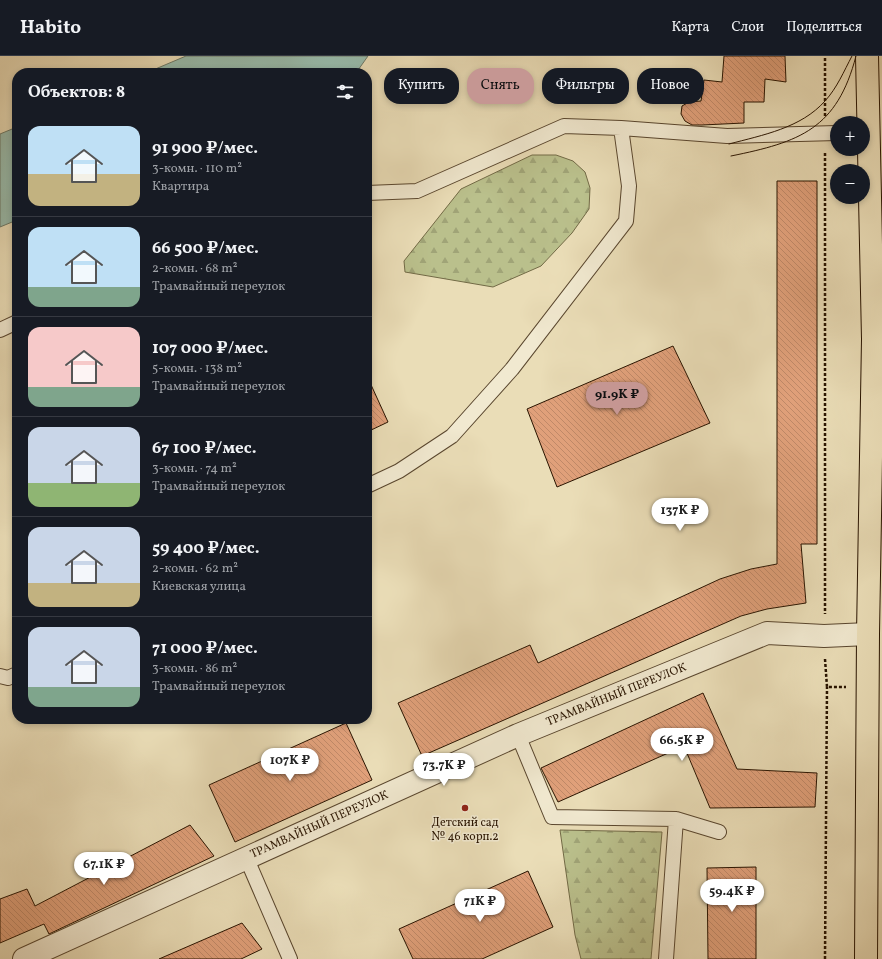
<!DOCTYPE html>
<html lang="ru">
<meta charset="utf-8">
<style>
body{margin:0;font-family:Vollkorn,serif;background:#20242c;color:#f1f3f6;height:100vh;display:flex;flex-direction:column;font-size:15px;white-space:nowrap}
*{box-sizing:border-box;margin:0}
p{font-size:13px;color:#9ea1a6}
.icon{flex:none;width:22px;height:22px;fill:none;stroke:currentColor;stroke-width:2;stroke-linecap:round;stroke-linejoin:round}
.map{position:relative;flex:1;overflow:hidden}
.panel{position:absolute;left:12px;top:12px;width:360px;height:656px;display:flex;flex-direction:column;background:#171b24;border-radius:16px;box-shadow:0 2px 6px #0003}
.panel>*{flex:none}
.guide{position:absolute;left:384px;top:12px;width:380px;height:36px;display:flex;gap:8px}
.tools{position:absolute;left:830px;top:60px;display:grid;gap:8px}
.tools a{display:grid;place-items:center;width:40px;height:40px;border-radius:50%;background:#171b24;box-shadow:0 2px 6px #0003;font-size:20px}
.price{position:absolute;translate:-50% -34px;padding:0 9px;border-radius:14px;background:#fff;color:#222;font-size:13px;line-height:26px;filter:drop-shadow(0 1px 2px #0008)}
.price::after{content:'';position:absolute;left:50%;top:24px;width:12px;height:9px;margin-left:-6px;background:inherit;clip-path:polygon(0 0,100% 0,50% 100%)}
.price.active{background:#c59692;color:#111}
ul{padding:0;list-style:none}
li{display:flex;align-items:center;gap:12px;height:100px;padding:0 16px}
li+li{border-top:1px solid #363941}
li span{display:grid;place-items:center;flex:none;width:112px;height:80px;border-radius:12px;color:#555}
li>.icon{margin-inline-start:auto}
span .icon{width:48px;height:48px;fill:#fffc;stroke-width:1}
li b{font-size:17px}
h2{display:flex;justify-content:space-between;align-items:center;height:48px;padding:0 16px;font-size:17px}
.pill{padding:0 14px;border-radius:16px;background:#171b24;box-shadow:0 2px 6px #0003;font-size:14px;line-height:36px}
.pill.active{background:#c59692;color:#111}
header{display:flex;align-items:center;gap:24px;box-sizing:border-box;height:56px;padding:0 20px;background:#171b24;border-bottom:1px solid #363941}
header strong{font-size:19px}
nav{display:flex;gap:22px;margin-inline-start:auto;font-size:14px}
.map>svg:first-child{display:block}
</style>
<header>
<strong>Habito</strong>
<nav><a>Карта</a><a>Слои</a><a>Поделиться</a></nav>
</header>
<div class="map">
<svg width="882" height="903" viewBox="0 0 882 903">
<defs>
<pattern id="forest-firs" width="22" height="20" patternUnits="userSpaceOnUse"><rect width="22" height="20" fill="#bac08c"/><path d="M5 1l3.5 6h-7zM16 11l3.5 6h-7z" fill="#a0a477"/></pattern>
<pattern id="building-back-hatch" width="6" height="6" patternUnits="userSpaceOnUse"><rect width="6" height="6" fill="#e0a07a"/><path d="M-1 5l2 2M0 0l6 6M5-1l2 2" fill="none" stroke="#c08968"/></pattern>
</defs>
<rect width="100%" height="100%" fill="#eaddb7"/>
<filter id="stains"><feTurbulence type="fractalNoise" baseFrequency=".005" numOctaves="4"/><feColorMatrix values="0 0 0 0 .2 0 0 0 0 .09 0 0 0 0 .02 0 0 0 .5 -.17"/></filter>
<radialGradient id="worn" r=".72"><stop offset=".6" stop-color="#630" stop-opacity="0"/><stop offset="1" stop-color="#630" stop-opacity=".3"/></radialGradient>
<path fill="url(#forest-firs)" stroke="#726a46" d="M 532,99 L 556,99 L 573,105 L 585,116 L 590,132 L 589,153 L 572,177 L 541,210 L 493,231 L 405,216 L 404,205 L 461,133 Z
M 560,774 L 662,776 L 651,903 L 581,903 L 575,879 Z"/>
<path fill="#98bcad" stroke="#6c7968" d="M 186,0 L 368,0 L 356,17 L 146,17 Z
M 17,71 L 17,164 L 0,171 L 0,78 Z"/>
<path fill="url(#building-back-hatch)" stroke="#291400" d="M 724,0 L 785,0 L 786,26 L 765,23 L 764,46 L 744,46 L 744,67 L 702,69 L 692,69 L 685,65 L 681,58 L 682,50 L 689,46 L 701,45 L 704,24 L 722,26 Z
M 777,125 L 817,125 L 817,488 L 801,488 L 806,547 L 767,553 L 741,560 L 422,700 L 398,647 L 530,589 L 538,607 L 720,523 L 751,513 L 777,508 Z
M 673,290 L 710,367 L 557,431 L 527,353 Z
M 367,320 L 388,366 L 367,376 Z
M 703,637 L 737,713 L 817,717 L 815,751 L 710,752 L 684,690 L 558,746 L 541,712 Z
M 346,667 L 372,724 L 235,786 L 209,729 Z
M 190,769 L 214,800 L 49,878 L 44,868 L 0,887 L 0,843 L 27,833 L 35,850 Z
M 756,811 L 756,903 L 708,903 L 707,812 Z
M 528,815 L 553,871 L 482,903 L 413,903 L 399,873 Z
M 242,867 L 262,893 L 241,903 L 159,903 Z"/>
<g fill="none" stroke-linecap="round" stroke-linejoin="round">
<defs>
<path id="lane" d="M 367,137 L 417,135 L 564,70 L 621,72 L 727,80 L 837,77
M 0,274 L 17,266
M 367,430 L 399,415 L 452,380 L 512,313 L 626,165 L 629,130 L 621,72
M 0,620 L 8,622 L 17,618
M 518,679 L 552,761 L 676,763 L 719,776
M 246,801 L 290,903
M 666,903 L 676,763"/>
<path id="street" d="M 24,903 L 518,679 L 767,577 L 824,580 L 868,578"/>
<path id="primary" d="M 866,903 L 868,578 L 873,283 L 867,0"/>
</defs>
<use href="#lane" stroke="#59462e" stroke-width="16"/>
<use href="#street" stroke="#59462e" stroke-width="24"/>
<use href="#primary" stroke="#291400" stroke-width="24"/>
<path stroke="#291400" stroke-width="2.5" stroke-dasharray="3 2" stroke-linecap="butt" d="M 825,60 L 825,0
M 825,97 L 825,558
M 825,603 L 827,631 L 846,631
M 825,903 L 827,631"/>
<use href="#lane" stroke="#f1e9d0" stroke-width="14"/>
<use href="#street" stroke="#f1e9d0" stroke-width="22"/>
<use href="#primary" stroke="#eaddb7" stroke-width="22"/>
<path stroke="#291400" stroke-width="1" d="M 729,88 C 763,79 801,72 825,45 C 837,32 844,15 852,0
M 731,100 C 800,86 837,73 856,0"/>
</g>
<circle fill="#8f2418" stroke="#f1e9d0" stroke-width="1.5" cx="465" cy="752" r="4"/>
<g text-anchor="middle" stroke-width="3" stroke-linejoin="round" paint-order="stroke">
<g font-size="12" fill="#291400" stroke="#f1e9d0">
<text transform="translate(616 638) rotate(-22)" y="4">ТРАМВАЙНЫЙ ПЕРЕУЛОК</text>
<text transform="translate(319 768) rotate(-24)" y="4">ТРАМВАЙНЫЙ ПЕРЕУЛОК</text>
</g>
<g font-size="12" fill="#291400" stroke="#f1e9d0">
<text x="465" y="770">Детский сад<tspan x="465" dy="14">№ 46 корп.2</tspan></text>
</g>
</g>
<rect width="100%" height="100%" filter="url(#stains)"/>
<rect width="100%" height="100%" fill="url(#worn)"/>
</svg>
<div class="tools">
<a>+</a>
<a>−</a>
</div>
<b class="price active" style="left:617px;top:360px">91.9K ₽</b>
<b class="price" style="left:680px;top:476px">137K ₽</b>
<b class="price" style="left:682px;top:706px">66.5K ₽</b>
<b class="price" style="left:290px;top:726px">107K ₽</b>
<b class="price" style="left:444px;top:731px">73.7K ₽</b>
<b class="price" style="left:104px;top:830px">67.1K ₽</b>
<b class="price" style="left:732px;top:857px">59.4K ₽</b>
<b class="price" style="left:480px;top:867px">71K ₽</b>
<div class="guide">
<a class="pill">Купить</a>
<a class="pill active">Снять</a>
<a class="pill">Фильтры</a>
<a class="pill">Новое</a>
</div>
<section class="panel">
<h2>Объектов: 8<svg class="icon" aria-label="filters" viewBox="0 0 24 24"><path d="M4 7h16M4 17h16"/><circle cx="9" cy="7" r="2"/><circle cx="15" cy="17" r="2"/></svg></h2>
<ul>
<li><span style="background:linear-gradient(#bfe0f5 60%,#c2b280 0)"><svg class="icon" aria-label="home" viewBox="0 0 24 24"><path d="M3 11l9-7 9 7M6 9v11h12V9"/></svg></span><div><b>91 900 ₽/мес.</b><p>3-комн. · 110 m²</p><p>Квартира</p></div></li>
<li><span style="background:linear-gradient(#bfe0f5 75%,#7fa58c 0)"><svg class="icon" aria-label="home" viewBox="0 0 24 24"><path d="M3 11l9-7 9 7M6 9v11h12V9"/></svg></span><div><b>66 500 ₽/мес.</b><p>2-комн. · 68 m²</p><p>Трамвайный переулок</p></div></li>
<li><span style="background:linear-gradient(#f6c9c9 75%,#7fa58c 0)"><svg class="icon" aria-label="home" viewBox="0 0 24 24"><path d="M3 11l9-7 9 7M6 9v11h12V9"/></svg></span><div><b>107 000 ₽/мес.</b><p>5-комн. · 138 m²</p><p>Трамвайный переулок</p></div></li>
<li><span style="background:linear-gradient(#c9d6e8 70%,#8fb573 0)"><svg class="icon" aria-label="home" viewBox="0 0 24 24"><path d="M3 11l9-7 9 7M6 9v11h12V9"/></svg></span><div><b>67 100 ₽/мес.</b><p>3-комн. · 74 m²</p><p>Трамвайный переулок</p></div></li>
<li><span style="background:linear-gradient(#c9d6e8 70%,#c2b280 0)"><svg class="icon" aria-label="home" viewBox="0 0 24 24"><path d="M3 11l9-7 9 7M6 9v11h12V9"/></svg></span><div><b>59 400 ₽/мес.</b><p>2-комн. · 62 m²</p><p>Киевская улица</p></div></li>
<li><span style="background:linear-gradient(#c9d6e8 75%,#7fa58c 0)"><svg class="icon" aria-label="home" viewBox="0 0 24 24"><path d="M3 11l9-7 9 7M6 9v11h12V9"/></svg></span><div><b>71 000 ₽/мес.</b><p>3-комн. · 86 m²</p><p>Трамвайный переулок</p></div></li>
</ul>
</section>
</div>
